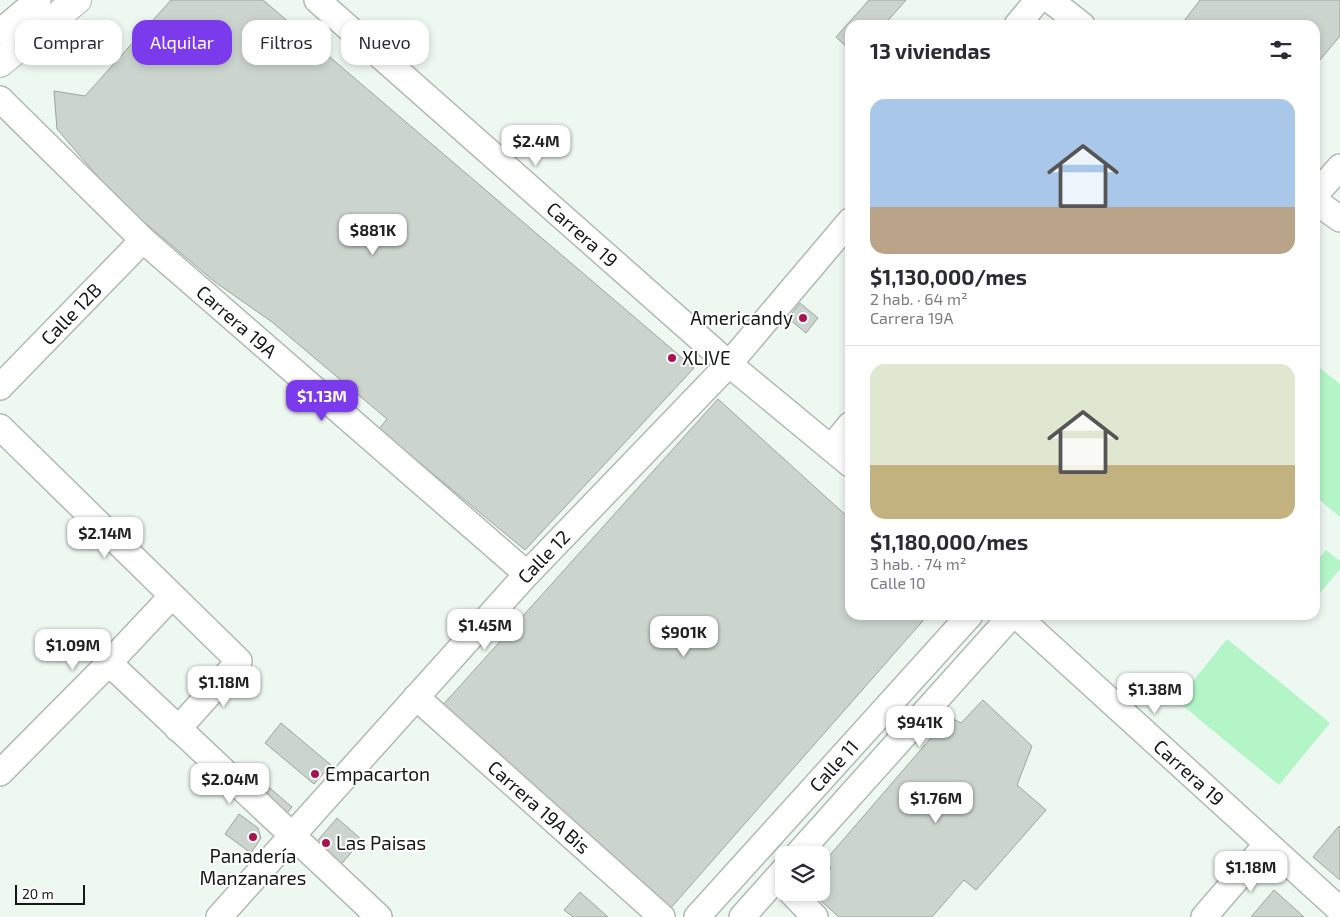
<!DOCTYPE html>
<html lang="es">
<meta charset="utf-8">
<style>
body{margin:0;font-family:"Exo 2",sans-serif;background:#f2f2f3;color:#2b2b33;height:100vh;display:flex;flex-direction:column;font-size:19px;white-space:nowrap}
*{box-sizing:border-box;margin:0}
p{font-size:16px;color:#7c7c81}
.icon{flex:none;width:28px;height:28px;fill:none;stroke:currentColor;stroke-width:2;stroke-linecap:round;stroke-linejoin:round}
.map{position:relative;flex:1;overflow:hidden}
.side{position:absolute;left:845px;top:20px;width:475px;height:600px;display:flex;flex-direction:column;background:#fff;border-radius:15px;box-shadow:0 2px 8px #0003}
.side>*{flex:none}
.hud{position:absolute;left:15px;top:20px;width:475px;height:45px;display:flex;gap:10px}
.fabs{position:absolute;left:775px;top:846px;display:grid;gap:10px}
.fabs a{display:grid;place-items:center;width:55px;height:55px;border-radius:10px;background:#fff;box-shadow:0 2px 8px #0003;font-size:25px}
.scale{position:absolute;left:15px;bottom:12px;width:70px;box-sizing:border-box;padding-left:5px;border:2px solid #151816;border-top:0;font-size:14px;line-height:18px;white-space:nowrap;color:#151816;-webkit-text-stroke:4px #fff;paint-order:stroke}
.price{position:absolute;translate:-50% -42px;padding:0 11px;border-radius:10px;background:#fff;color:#222;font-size:16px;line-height:32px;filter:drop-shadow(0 1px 2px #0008)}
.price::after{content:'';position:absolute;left:50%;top:30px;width:15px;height:11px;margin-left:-8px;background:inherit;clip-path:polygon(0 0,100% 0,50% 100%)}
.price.on{background:#7c3aed;color:#fff}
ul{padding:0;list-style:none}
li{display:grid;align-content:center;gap:10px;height:265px;padding:0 25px}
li+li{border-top:1px solid #e1e1e2}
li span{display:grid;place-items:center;height:155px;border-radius:15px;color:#555}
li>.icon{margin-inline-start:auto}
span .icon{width:90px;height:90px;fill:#fffc;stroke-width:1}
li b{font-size:21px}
h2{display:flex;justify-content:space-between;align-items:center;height:60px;padding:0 25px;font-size:21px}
.tag{padding:0 18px;border-radius:15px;background:#fff;box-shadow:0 2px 8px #0003;font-size:18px;line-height:45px}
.tag.on{background:#7c3aed;color:#fff}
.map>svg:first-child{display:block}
</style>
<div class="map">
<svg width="1340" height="917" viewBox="0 0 1340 917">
<rect width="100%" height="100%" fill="#edf8f0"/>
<path fill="#b4f5c8" d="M 1315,364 L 1340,384 L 1340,517 L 1315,496 Z
M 1326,550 L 1340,561 L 1340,569 L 1315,599 L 1315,563 Z
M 1227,639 L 1330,723 L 1279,785 L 1177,701 Z"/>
<path fill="#cbd5ce" stroke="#9ba59e" d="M 171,0 L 263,0 L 694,368 L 525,550 L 379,429 L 387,419 L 272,322 L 215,282 L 118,200 L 57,129 L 54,91 L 85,96 Z
M 869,0 L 906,0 L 884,25 L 850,25 L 850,50 L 836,37 Z
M 1200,0 L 1340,0 L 1340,36 L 1315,66 L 1315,25 L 1181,25 Z
M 800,303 L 818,318 L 806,333 L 788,318 Z
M 718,399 L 850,519 L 850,615 L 928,615 L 669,910 L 441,707 Z
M 983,700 L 1032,746 L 1017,785 L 1046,810 L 976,890 L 964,880 L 932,917 L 839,917 L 811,892 L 821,892 L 821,879 L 831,868 L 824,862 L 949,717 L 961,723 Z
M 281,723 L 331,765 L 314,784 L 265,743 Z
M 264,783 L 292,807 L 280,822 L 252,797 Z
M 239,814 L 258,828 L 261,838 L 251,853 L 225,834 Z
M 337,818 L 362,840 L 338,868 L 313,846 Z
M 1339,826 L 1340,827 L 1340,880 L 1313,857 Z
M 1274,890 L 1304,917 L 1251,917 Z
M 580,892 L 608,917 L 573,917 L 564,910 Z"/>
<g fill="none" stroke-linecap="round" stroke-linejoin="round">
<defs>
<g id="minor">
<path id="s1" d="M 317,0 L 729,364 L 850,464"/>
<path d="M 1050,0 L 1082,25"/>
<path d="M 1017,25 L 1038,0"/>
<path d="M 0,32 L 38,0"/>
<path id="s2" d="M 0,99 L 143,240 L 527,574"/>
<path d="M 1315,195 L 1340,167"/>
<path d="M 1315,201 L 1340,219"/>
<path id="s3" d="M 0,387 L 143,240"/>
<path d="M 0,427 L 239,661 L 178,729"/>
<path d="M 831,448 L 850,425"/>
<path id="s4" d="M 1016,615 L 1340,910"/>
<path d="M 109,663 L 379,917"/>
<path id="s5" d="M 416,697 L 662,917"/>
<path d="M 0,773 L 109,663 L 172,596"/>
<path d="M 797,855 L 1012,615"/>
<path d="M 791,892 L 815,917"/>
<path id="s6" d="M 219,917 L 527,574 L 729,364 L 850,221"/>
<path id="s7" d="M 697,917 L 970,615"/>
<path d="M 742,917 L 784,870"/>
<path d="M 1204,917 L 1267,844"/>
</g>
<path id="major" d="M 0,63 L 77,0"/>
</defs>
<use href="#minor" stroke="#b0bab2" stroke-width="28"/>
<use href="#major" stroke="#b0bab2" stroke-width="30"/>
<use href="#minor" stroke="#fff" stroke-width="25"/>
<use href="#major" stroke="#fff" stroke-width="28"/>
</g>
<g fill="#a71451" stroke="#fff" stroke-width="2">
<circle cx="803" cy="318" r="5"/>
<circle cx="672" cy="358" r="5"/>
<circle cx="315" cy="774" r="5"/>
<circle cx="253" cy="837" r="5"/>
<circle cx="326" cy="843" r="5"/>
</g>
<g text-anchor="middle" stroke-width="4" stroke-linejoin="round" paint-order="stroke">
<g font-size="19" fill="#151816" stroke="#fff">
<text dy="7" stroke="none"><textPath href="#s1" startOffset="354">Carrera 19</textPath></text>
<text dy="7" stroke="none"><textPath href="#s3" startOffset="102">Calle 12B</textPath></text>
<text dy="7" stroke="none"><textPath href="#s2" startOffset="325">Carrera 19A</textPath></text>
<text dy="7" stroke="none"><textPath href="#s6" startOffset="485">Calle 12</textPath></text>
<text dy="7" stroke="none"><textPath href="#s7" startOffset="204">Calle 11</textPath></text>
<text dy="7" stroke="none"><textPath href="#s4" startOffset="234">Carrera 19</textPath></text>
<text dy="7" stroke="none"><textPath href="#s5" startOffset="165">Carrera 19A Bis</textPath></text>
</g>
<g font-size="19" fill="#151816" stroke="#fff" text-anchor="start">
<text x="793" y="325" text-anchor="end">Americandy</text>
<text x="682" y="365">XLIVE</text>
<text x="325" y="781">Empacarton</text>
<text x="336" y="850">Las Paisas</text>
<text x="253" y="863" text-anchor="middle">Panadería<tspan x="253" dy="22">Manzanares</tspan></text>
</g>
</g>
</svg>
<div class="fabs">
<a><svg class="icon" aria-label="layers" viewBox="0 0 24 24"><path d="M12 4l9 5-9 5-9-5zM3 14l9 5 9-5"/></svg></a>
</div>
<div class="scale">20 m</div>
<b class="price" style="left:536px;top:167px">$2.4M</b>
<b class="price" style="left:373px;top:256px">$881K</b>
<b class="price on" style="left:322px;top:422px">$1.13M</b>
<b class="price" style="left:105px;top:559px">$2.14M</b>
<b class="price" style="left:485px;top:651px">$1.45M</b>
<b class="price" style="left:684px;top:658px">$901K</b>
<b class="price" style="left:73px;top:671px">$1.09M</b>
<b class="price" style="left:224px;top:708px">$1.18M</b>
<b class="price" style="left:1155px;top:715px">$1.38M</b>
<b class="price" style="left:920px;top:748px">$941K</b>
<b class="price" style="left:230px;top:805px">$2.04M</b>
<b class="price" style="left:936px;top:824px">$1.76M</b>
<b class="price" style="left:1251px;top:893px">$1.18M</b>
<div class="hud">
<a class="tag">Comprar</a>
<a class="tag on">Alquilar</a>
<a class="tag">Filtros</a>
<a class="tag">Nuevo</a>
</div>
<section class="side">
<h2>13 viviendas<svg class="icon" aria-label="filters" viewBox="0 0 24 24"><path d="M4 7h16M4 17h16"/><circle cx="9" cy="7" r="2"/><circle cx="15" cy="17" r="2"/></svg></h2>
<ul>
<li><span style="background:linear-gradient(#a9c7e8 70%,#b9a48a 0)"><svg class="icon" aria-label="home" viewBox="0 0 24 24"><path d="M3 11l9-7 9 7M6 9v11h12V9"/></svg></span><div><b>$1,130,000/mes</b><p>2 hab. · 64 m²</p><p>Carrera 19A</p></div></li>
<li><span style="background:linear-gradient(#dfe7d0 65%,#c2b280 0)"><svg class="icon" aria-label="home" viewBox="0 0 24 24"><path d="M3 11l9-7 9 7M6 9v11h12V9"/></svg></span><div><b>$1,180,000/mes</b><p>3 hab. · 74 m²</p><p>Calle 10</p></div></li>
</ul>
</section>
</div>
